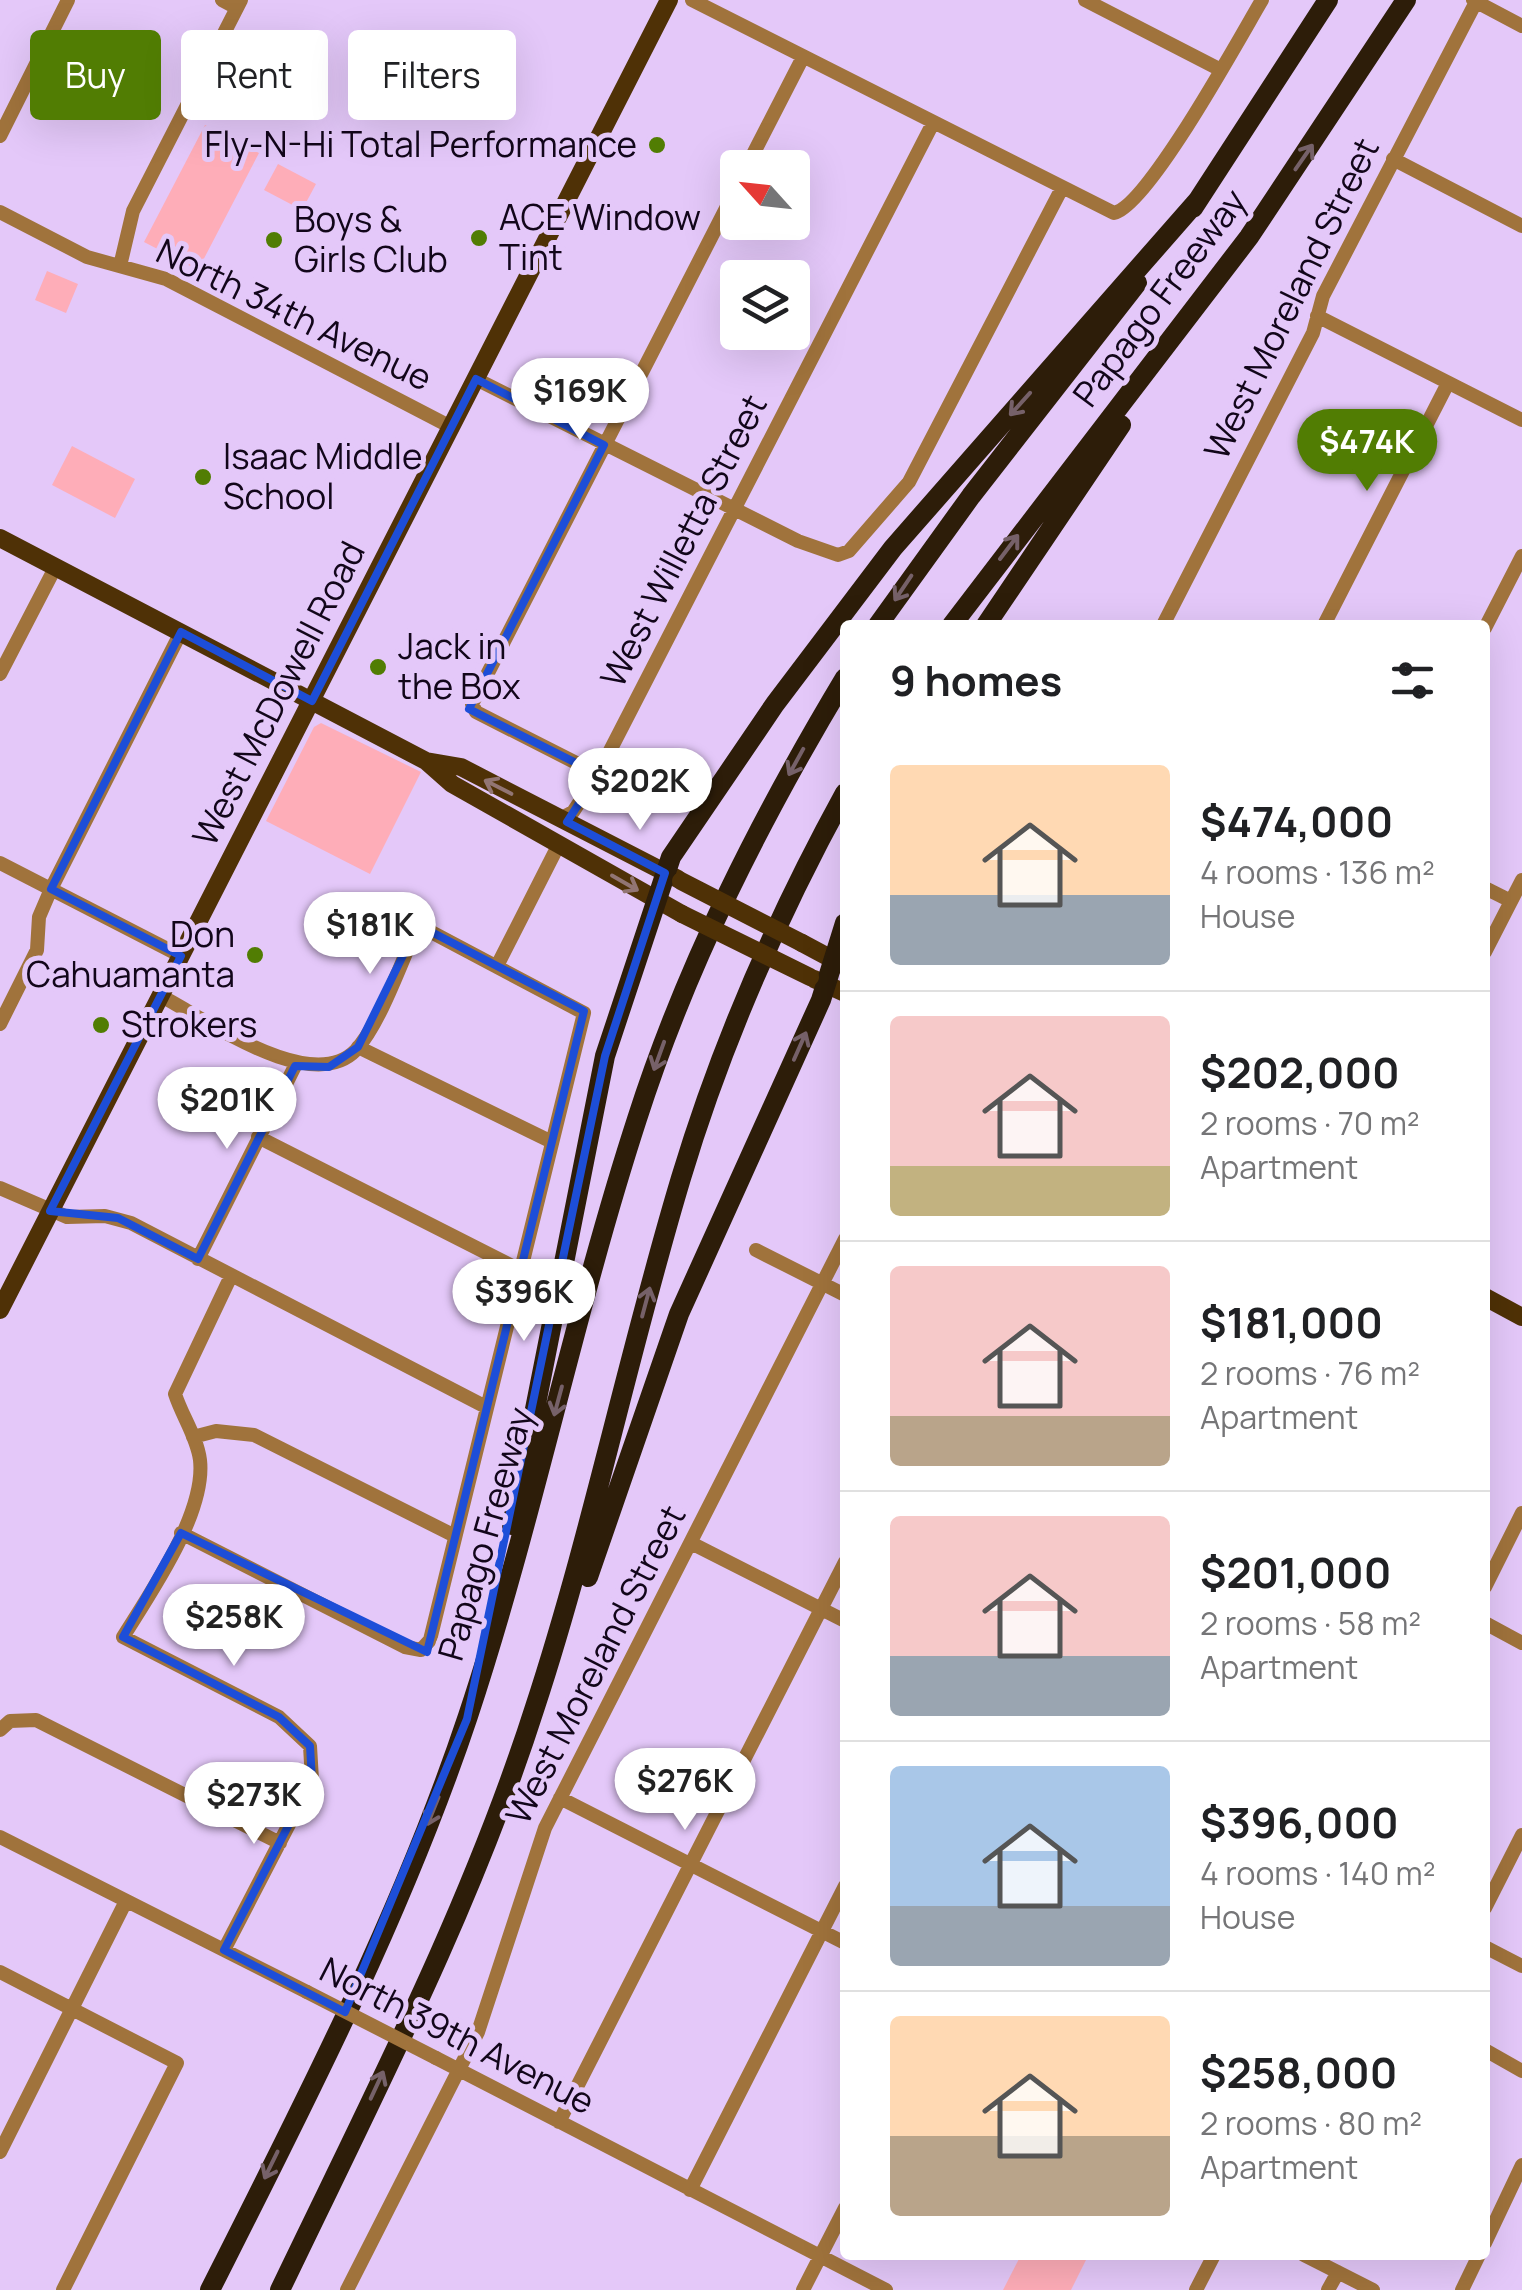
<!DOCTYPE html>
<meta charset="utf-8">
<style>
body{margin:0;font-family:Manrope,sans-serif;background:#f2f2f2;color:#202124;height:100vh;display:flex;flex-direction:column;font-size:38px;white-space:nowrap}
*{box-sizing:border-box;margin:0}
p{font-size:32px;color:#757577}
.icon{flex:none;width:55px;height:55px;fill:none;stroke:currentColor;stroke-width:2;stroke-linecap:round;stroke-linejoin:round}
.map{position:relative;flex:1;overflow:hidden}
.side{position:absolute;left:840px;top:620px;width:650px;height:1640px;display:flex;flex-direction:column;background:#fff;border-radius:10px;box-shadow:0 10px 40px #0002}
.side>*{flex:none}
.top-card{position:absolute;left:30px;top:30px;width:660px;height:90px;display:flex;gap:20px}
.needle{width:65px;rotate:297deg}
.tools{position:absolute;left:720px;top:150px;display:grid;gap:20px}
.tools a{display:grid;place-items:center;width:90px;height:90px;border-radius:10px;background:#fff;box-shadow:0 10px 40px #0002;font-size:50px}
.price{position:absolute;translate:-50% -85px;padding:0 22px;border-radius:35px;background:#fff;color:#222;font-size:32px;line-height:65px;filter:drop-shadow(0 2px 5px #0008)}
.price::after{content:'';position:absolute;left:50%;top:60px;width:30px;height:22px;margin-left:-15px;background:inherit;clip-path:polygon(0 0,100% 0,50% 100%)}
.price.active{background:#517d03;color:#fff}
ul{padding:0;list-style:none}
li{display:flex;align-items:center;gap:30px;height:250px;padding:0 50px}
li+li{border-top:2px solid #e0e0e0}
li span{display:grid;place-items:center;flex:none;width:280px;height:200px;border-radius:10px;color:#555}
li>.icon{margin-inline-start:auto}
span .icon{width:120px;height:120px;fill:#fffc;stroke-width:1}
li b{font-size:42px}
h2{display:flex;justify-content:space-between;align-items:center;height:120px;padding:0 50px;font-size:42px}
.chip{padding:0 35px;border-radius:10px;background:#fff;box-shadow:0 10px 40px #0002;font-size:35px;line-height:90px}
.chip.active{background:#517d03;color:#fff}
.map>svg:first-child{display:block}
</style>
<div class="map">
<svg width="1522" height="2290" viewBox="0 0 1522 2290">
<rect width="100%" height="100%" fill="#e4c8f9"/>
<path fill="#feadb8" d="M 205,125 L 259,153 L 198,270 L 144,242 Z
M 278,164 L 316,184 L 302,210 L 264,190 Z
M 47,271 L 78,284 L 66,313 L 35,300 Z
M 72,446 L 135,479 L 115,518 L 52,485 Z
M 321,723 L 421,772 L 370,874 L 266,821 L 314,727 Z
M 1021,2255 L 1081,2255 L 1087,2258 L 1071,2290 L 1003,2290 Z"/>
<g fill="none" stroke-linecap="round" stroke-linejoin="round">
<path stroke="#a0733c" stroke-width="14" d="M 222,0 L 237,8
M 692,0 L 1114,213 C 1148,206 1240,37 1262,0
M 1085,0 L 1221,70
M 1473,0 L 1522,26
M 0,136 L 68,0
M 1393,159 L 1522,226
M 746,168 L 803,57
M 0,212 L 87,257 L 166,279 L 451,427
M 120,266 L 133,211 L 241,0
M 1317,316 L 1522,420
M 476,379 L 798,541 L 838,555 L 849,551 L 909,482 L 1062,188
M 1163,625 L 1313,333 L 1323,296 L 1477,0
M 1324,625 L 1448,383
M 1485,628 L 1522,556
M 0,674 L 56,566
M 598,774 L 476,712 L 472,704 L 738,185
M 560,819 L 573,812 L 598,774 L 933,123
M 0,863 L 181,956
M 1485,888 L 1511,901
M 1485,952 L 1522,880
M 497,966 L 559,844
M 161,996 C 207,1020 312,1096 356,1050 C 381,1022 402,960 418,925 L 584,1013 L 430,1640 L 421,1650 L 405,1647 L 181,1533
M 0,1024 L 37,950 L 39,917 L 51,889 L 181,632
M 358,1047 L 552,1142
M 258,1137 L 520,1270
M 0,1188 L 67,1217 L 105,1216 L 131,1223 L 486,1407
M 756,1250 L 845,1295
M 198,1259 L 295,1066
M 193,1437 L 216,1431 L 254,1435 L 453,1535
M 691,1543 L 845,1621
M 1485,1587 L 1522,1513
M 1485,1623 L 1522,1643
M 0,1730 L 10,1721 L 36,1720 L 280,1843
M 560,1798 L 845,1943
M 0,1837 L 307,1992
M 1485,1908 L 1522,1835
M 1485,1947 L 1522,1966
M 224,1950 L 312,1780 L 310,1746 L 279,1717 L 123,1637 C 151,1592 206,1513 200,1460 C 197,1437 182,1416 175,1394 L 231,1276
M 0,1972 L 177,2063 L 63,2290
M 1485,2050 L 1522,2071
M 436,2058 L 886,2290
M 559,2122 L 845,1562
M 0,2152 L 126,1901
M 690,2190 L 845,1886
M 1485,2243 L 1522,2165
M 1304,2255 L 1373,2290
M 347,2290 L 478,2032 L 545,1828 L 845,1239
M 803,2290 L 845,2208
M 1196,2290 L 1214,2255
M 1328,2290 L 1338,2272
M 1462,2290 L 1479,2255"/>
<path stroke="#4f3106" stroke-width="18" d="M 0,538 L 426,761 L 452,784 L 682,914
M 426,761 L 461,767 L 678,879
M 802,943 L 845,966
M 814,979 L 845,993
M 1485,1297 L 1522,1317
M 0,1310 L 669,0"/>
<path stroke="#2d1d09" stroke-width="20" d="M 1193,208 L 1328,0
M 878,625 L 971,496 L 1137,283
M 952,625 L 1249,237 L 1406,0
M 986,625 L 1121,425
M 512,1525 L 605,1056 L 671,857 L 775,704 L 893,548 L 1199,199
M 588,1577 L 679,1314 L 821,1000 L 845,923
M 210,2290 C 304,2104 402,1914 468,1716 C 533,1520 573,1316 637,1119 C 687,963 761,818 845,678
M 280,2290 C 371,2100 471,1908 535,1707 C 592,1533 628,1354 681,1178 C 721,1045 778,915 845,793"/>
<path stroke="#a0733c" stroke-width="14" d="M 307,1992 L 436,2058"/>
<path stroke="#4f3106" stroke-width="18" d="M 681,881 L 802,943
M 682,914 L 810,977"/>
</g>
<defs><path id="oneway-shaft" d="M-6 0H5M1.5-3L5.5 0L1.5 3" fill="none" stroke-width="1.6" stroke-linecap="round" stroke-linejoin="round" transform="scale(2.5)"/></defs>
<g stroke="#766169">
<use href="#oneway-shaft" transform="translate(1304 157) rotate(-55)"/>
<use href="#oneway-shaft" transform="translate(1020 404) rotate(132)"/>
<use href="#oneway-shaft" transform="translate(1009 547) rotate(-53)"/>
<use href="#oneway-shaft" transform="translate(903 588) rotate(124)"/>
<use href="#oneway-shaft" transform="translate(796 762) rotate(119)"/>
<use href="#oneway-shaft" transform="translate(800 1046) rotate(-66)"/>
<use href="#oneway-shaft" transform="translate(659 1056) rotate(110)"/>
<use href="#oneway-shaft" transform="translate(646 1302) rotate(-75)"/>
<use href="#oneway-shaft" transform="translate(558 1401) rotate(105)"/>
<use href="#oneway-shaft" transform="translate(433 1811) rotate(112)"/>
<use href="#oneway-shaft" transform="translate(377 2085) rotate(-65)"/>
<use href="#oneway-shaft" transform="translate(271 2165) rotate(116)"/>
</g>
<g stroke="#927573">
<use href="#oneway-shaft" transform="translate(498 787) rotate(-153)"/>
<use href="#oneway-shaft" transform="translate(625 883) rotate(30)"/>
</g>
<path fill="none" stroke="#1d4ed8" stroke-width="8" stroke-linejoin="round" d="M 476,379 L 604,445 L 469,709 L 598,774 L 567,822 L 665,873 L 605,1056 L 467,1719 L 345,2012 L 224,1950 L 312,1780 L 310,1746 L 279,1717 L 123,1637 L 181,1533 L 427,1652 L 584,1011 L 418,925 L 358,1047 L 329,1067 L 295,1066 L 198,1259 L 118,1218 L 50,1211 L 181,956 L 51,889 L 181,632 L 312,701 Z"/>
<g fill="#517d03" stroke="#e4c8f9" stroke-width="4">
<circle cx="657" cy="145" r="10"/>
<circle cx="479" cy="238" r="10"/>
<circle cx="274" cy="240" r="10"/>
<circle cx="203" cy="477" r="10"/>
<circle cx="378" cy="667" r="10"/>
<circle cx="255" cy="955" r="10"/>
<circle cx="101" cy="1025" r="10"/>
</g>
<g text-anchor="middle" stroke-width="10" stroke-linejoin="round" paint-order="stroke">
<g font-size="35" fill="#12061a" stroke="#e4c8f9" text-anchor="start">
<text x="637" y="157" text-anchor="end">Fly-N-Hi Total Performance</text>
<text x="499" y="230">ACE Window<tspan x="499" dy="40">Tint</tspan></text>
<text x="294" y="232">Boys &amp;<tspan x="294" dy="40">Girls Club</tspan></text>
<text x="223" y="469">Isaac Middle<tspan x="223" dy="40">School</tspan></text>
<text x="398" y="659">Jack in<tspan x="398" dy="40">the Box</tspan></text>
<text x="235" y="947" text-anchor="end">Don<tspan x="235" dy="40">Cahuamanta</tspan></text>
<text x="121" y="1037">Strokers</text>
</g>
<g font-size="35" fill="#12061a" stroke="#e4c8f9">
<text transform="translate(1160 298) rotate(-53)" y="12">Papago Freeway</text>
<text transform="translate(1292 299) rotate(-64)" y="12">West Moreland Street</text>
<text transform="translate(294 315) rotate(26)" y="12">North 34th Avenue</text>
<text transform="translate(684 541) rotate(-63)" y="12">West Willetta Street</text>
<text transform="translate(279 694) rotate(-63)" y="12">West McDowell Road</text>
<text transform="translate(486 1534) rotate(-74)" y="12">Papago Freeway</text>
<text transform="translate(596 1665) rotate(-63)" y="12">West Moreland Street</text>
<text transform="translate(457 2036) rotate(27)" y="12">North 39th Avenue</text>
</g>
</g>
</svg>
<div class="tools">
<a><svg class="needle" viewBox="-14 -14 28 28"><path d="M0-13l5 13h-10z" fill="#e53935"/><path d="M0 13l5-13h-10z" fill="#757577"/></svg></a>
<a><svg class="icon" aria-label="layers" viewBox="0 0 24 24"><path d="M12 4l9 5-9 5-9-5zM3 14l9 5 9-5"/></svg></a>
</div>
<b class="price" style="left:580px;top:443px">$169K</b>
<b class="price active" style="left:1367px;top:494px">$474K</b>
<b class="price" style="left:640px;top:833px">$202K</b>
<b class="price" style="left:370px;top:977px">$181K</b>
<b class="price" style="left:227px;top:1152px">$201K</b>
<b class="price" style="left:524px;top:1344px">$396K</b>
<b class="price" style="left:234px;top:1669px">$258K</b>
<b class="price" style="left:685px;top:1833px">$276K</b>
<b class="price" style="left:254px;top:1847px">$273K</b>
<div class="top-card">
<a class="chip active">Buy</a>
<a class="chip">Rent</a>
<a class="chip">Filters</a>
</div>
<section class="side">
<h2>9 homes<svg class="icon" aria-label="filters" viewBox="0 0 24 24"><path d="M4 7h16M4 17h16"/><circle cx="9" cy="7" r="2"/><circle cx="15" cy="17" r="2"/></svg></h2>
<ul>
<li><span style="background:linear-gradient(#ffd9b3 65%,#9aa5b1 0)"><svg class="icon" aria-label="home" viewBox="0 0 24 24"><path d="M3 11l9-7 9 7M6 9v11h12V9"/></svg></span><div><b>$474,000</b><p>4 rooms · 136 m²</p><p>House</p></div></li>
<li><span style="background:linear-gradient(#f6c9c9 75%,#c2b280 0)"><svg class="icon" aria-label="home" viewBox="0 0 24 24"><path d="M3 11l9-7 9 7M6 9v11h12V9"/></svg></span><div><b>$202,000</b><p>2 rooms · 70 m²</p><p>Apartment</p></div></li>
<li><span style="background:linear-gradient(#f6c9c9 75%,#b9a48a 0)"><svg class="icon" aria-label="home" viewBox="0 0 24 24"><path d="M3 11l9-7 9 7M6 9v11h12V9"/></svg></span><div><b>$181,000</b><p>2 rooms · 76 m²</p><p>Apartment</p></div></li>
<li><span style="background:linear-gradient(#f6c9c9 70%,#9aa5b1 0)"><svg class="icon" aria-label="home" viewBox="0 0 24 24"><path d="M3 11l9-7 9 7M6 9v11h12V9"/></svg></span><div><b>$201,000</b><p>2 rooms · 58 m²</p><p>Apartment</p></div></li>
<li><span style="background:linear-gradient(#a9c7e8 70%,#9aa5b1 0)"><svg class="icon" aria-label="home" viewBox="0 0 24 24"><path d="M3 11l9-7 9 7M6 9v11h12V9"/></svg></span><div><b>$396,000</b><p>4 rooms · 140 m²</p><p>House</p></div></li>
<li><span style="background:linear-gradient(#ffd9b3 60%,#b9a48a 0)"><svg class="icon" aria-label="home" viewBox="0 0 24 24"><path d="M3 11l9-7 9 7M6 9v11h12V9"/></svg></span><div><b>$258,000</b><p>2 rooms · 80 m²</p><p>Apartment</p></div></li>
</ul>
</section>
</div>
